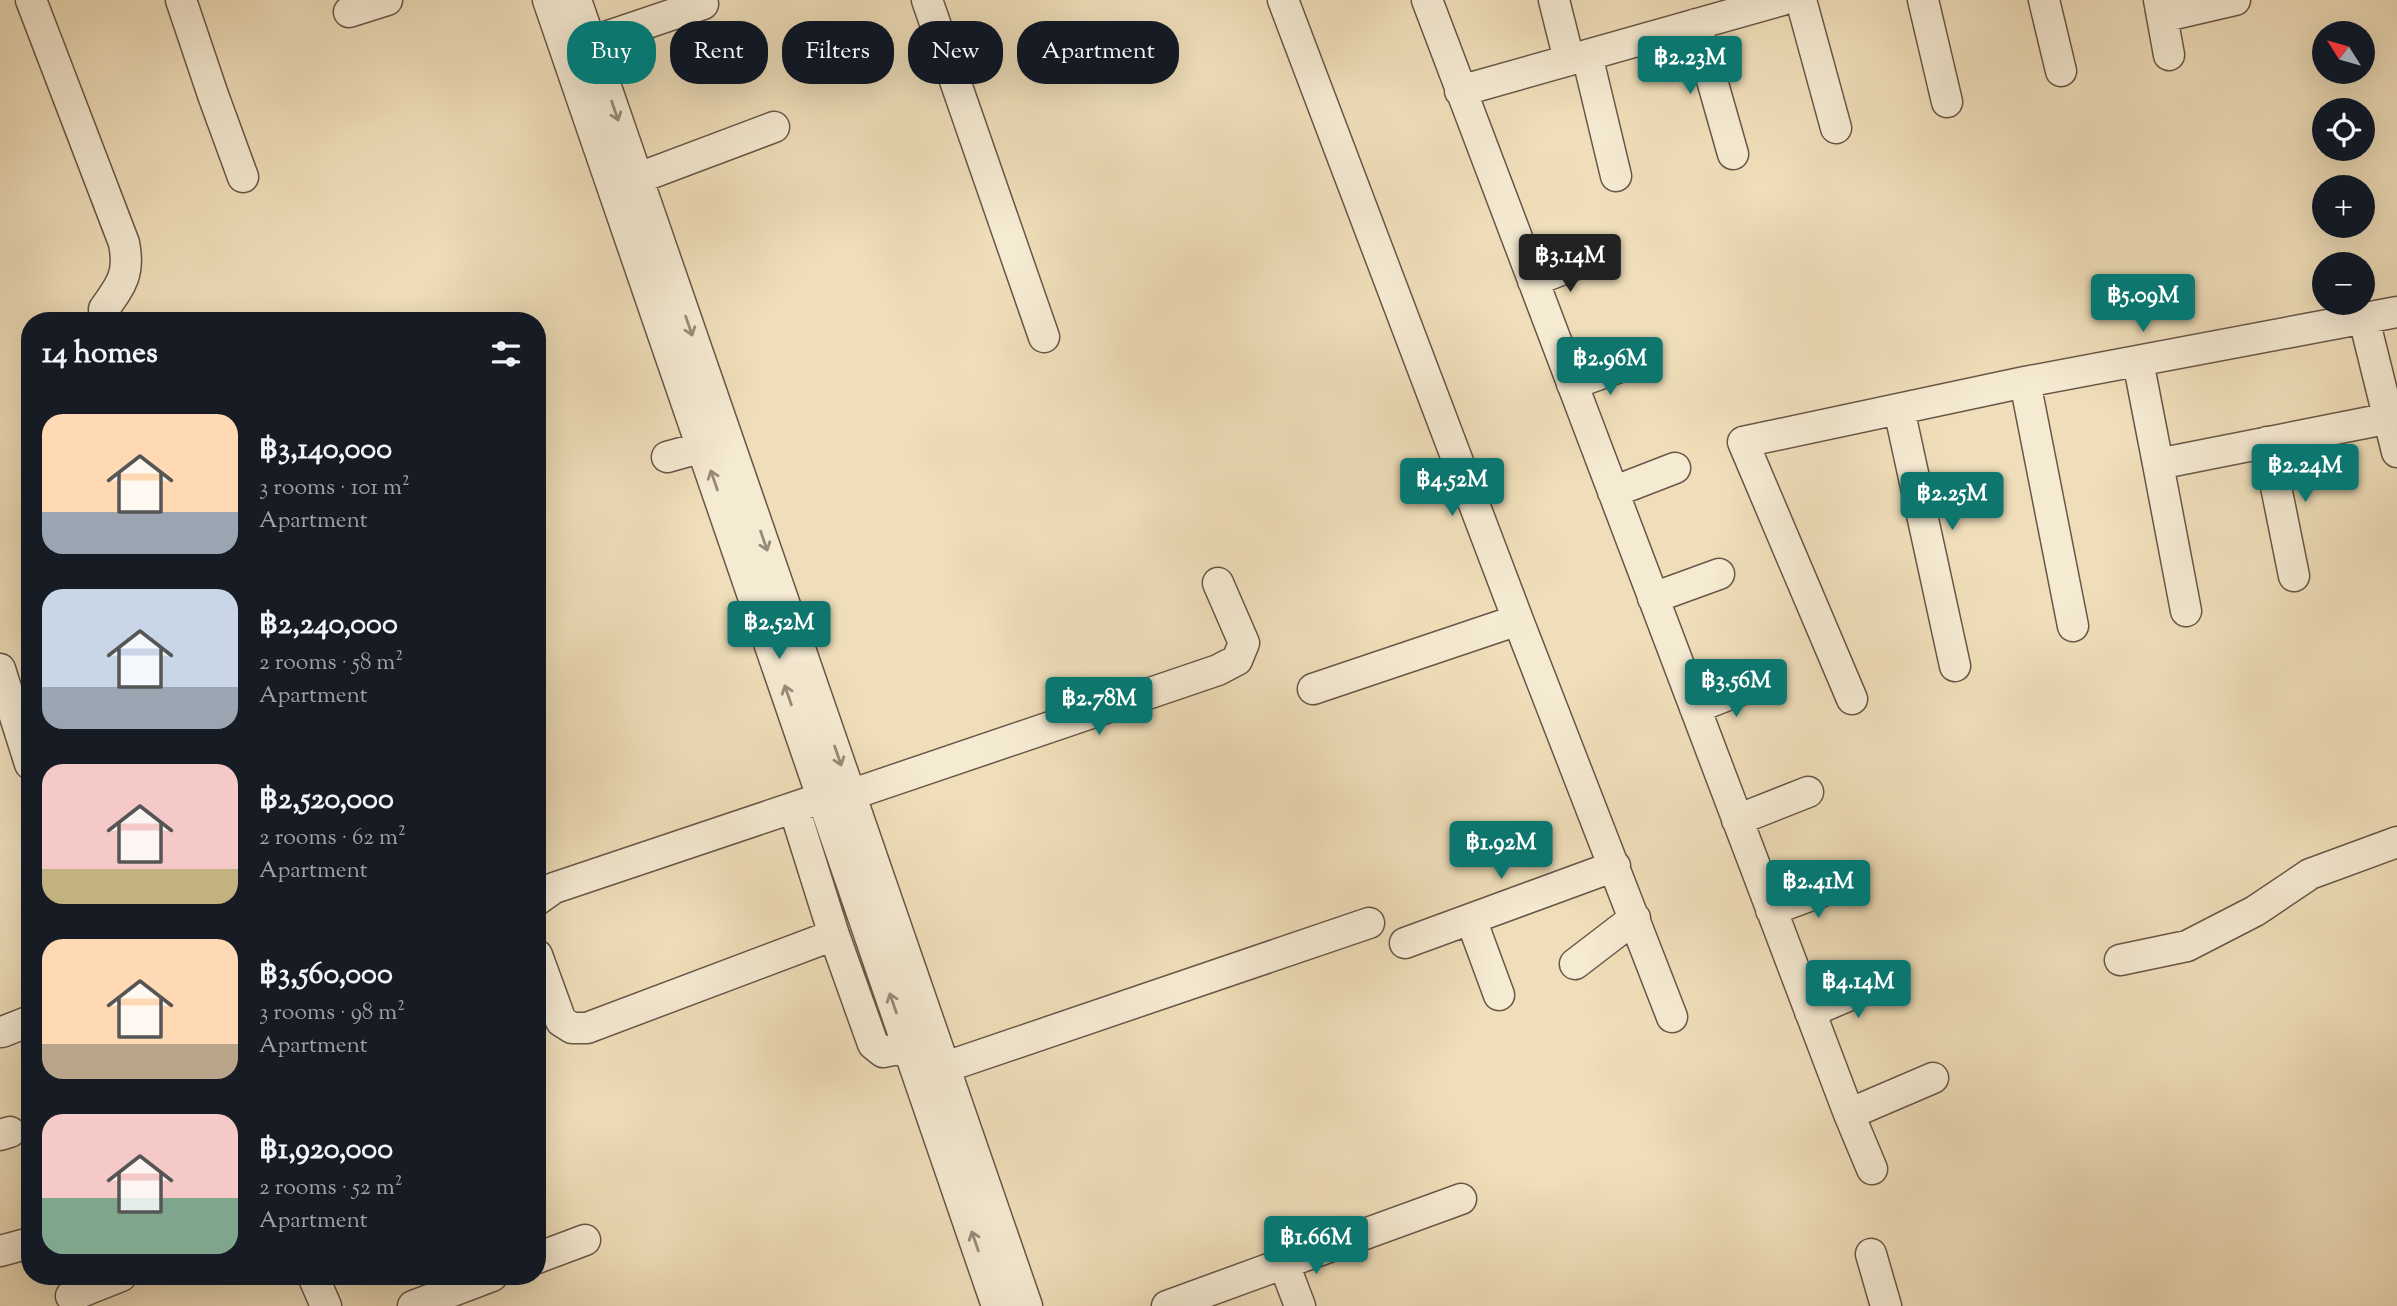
<!DOCTYPE html>
<meta charset="utf-8">
<style>
body{margin:0;font-family:"Sorts Mill Goudy",serif;background:#20242c;color:#f1f3f6;height:100vh;display:flex;flex-direction:column;font-size:26px;white-space:nowrap}
*{box-sizing:border-box;margin:0}
p{font-size:23px;color:#9ea1a6}
.icon{flex:none;width:38px;height:38px;fill:none;stroke:currentColor;stroke-width:2;stroke-linecap:round;stroke-linejoin:round}
.map{position:relative;flex:1;overflow:hidden}
.sheet{position:absolute;left:21px;top:312px;width:525px;height:973px;display:flex;flex-direction:column;background:#171b24;border-radius:28px;box-shadow:0 7px 28px #0002}
.sheet>*{flex:none}
.guide{position:absolute;left:567px;top:21px;width:665px;height:63px;display:flex;gap:14px}
.needle{width:46px;rotate:307deg}
.buttons{position:absolute;left:2312px;top:21px;display:grid;gap:14px}
.buttons a{display:grid;place-items:center;width:63px;height:63px;border-radius:50%;background:#171b24;box-shadow:0 7px 28px #0002;font-size:35px}
.price{position:absolute;translate:-50% -60px;padding:0 16px;border-radius:7px;background:#0f766e;color:#fff;font-size:23px;line-height:46px;filter:drop-shadow(0 2px 4px #0008)}
.price::after{content:'';position:absolute;left:50%;top:42px;width:21px;height:16px;margin-left:-10px;background:inherit;clip-path:polygon(0 0,100% 0,50% 100%)}
.price.on{background:#222;color:#fff}
ul{padding:0;list-style:none}
li{display:flex;align-items:center;gap:21px;height:175px;padding:0 21px}
li span{display:grid;place-items:center;flex:none;width:196px;height:140px;border-radius:21px;color:#555}
li>.icon{margin-inline-start:auto}
span .icon{width:84px;height:84px;fill:#fffc;stroke-width:1}
li b{font-size:30px}
h2{display:flex;justify-content:space-between;align-items:center;height:84px;padding:0 21px;font-size:30px}
.tag{padding:0 24px;border-radius:28px;background:#171b24;box-shadow:0 7px 28px #0002;font-size:24px;line-height:63px}
.tag.on{background:#0f766e;color:#fff}
.map>svg:first-child{display:block}
</style>
<div class="map">
<svg width="2397" height="1306" viewBox="0 0 2397 1306">
<rect width="100%" height="100%" fill="#efdeb9"/>
<filter id="stains"><feTurbulence type="fractalNoise" baseFrequency=".00286" numOctaves="4"/><feColorMatrix values="0 0 0 0 .2 0 0 0 0 .09 0 0 0 0 .02 0 0 0 .5 -.17"/></filter>
<radialGradient id="worn" r=".72"><stop offset=".6" stop-color="#630" stop-opacity="0"/><stop offset="1" stop-color="#630" stop-opacity=".3"/></radialGradient>
<g fill="none" stroke-linecap="round" stroke-linejoin="round">
<defs>
<path id="minor" d="M 31,0 L 124,243 C 130,273 122,284 104,309
M 181,0 L 213,95 L 243,177
M 548,0 L 997,1306
M 576,0 L 1027,1306
M 927,0 L 1044,337
M 1283,0 L 1518,620 L 1672,1017
M 1427,0 L 1849,1114 L 1872,1169
M 1554,0 L 1569,60
M 1801,0 L 1836,128
M 1923,0 L 1947,102
M 2044,0 L 2061,71
M 2159,0 L 2169,55
M 349,12 L 387,0
M 2162,17 L 2235,0
M 1696,24 L 1733,154
M 591,42 L 703,4
M 1587,55 L 1616,176
M 1460,91 L 1782,0
M 620,185 L 774,127
M 1533,281 L 1589,259
M 2364,319 L 2397,452
M 2138,361 L 2158,464
M 2025,382 L 2073,626
M 1572,384 L 1631,363
M 1899,409 L 1955,666
M 2267,442 L 2294,576
M 667,457 L 721,442
M 1613,492 L 1675,468
M 1653,598 L 1719,574
M 2186,611 L 2158,464 L 2390,418
M 0,669 L 30,764
M 1313,689 L 1518,620
M 1852,699 L 1743,442 L 2025,382 L 2397,312
M 1695,708 L 1758,683
M 835,800 L 1218,670 L 1237,660 L 1244,643 L 1218,583
M 794,808 L 834,935
M 1737,820 L 1808,792
M 537,900 L 554,888 L 822,798
M 1771,910 L 1847,882
M 1471,919 L 1499,995
M 1405,943 L 1615,866
M 537,955 L 561,1021 L 572,1028 L 587,1028 L 834,935 L 873,1044 L 883,1052 L 908,1047
M 2120,960 L 2187,946 L 2255,911 L 2310,874 L 2397,842
M 1575,964 L 1635,918
M 1810,1012 L 1885,980
M 2,1032 L 30,1021
M 928,1073 L 1369,923
M 1849,1114 L 1933,1078
M 0,1135 L 10,1132
M 0,1251 L 30,1243
M 1871,1254 L 1886,1306
M 537,1258 L 585,1240
M 1284,1264 L 1300,1306
M 313,1276 L 326,1306
M 71,1296 L 121,1276
M 413,1306 L 492,1276
M 1167,1306 L 1461,1199"/>
</defs>
<use href="#minor" stroke="#695648" stroke-width="33"/>
<use href="#minor" stroke="#f5ead2" stroke-width="30"/>
</g>
<defs><path id="oneway-shaft" d="M-6 0H5M1.5-3L5.5 0L1.5 3" fill="none" stroke-width="1.6" stroke-linecap="round" stroke-linejoin="round" transform="scale(1.75)"/></defs>
<g stroke="#988a7a">
<use href="#oneway-shaft" transform="translate(615 111) rotate(71)"/>
<use href="#oneway-shaft" transform="translate(689 326) rotate(71)"/>
<use href="#oneway-shaft" transform="translate(714 480) rotate(-109)"/>
<use href="#oneway-shaft" transform="translate(764 541) rotate(71)"/>
<use href="#oneway-shaft" transform="translate(788 695) rotate(-109)"/>
<use href="#oneway-shaft" transform="translate(838 756) rotate(71)"/>
<use href="#oneway-shaft" transform="translate(893 1003) rotate(-109)"/>
<use href="#oneway-shaft" transform="translate(975 1241) rotate(-109)"/>
</g>
<rect width="100%" height="100%" filter="url(#stains)"/>
<rect width="100%" height="100%" fill="url(#worn)"/>
</svg>
<div class="buttons">
<a><svg class="needle" viewBox="-14 -14 28 28"><path d="M0-13l5 13h-10z" fill="#e53935"/><path d="M0 13l5-13h-10z" fill="#9ea1a6"/></svg></a>
<a><svg class="icon" aria-label="locate" viewBox="0 0 24 24"><circle cx="12" cy="12" r="6"/><path d="M12 2v4M12 18v4M2 12h4M18 12h4"/></svg></a>
<a>+</a>
<a>−</a>
</div>
<b class="price" style="left:1690px;top:96px">฿2.23M</b>
<b class="price on" style="left:1570px;top:294px">฿3.14M</b>
<b class="price" style="left:2143px;top:334px">฿5.09M</b>
<b class="price" style="left:1610px;top:397px">฿2.96M</b>
<b class="price" style="left:2305px;top:504px">฿2.24M</b>
<b class="price" style="left:1452px;top:518px">฿4.52M</b>
<b class="price" style="left:1952px;top:532px">฿2.25M</b>
<b class="price" style="left:779px;top:661px">฿2.52M</b>
<b class="price" style="left:1736px;top:719px">฿3.56M</b>
<b class="price" style="left:1099px;top:737px">฿2.78M</b>
<b class="price" style="left:1501px;top:881px">฿1.92M</b>
<b class="price" style="left:1818px;top:920px">฿2.41M</b>
<b class="price" style="left:1858px;top:1020px">฿4.14M</b>
<b class="price" style="left:1316px;top:1276px">฿1.66M</b>
<div class="guide">
<a class="tag on">Buy</a>
<a class="tag">Rent</a>
<a class="tag">Filters</a>
<a class="tag">New</a>
<a class="tag">Apartment</a>
</div>
<section class="sheet">
<h2>14 homes<svg class="icon" aria-label="filters" viewBox="0 0 24 24"><path d="M4 7h16M4 17h16"/><circle cx="9" cy="7" r="2"/><circle cx="15" cy="17" r="2"/></svg></h2>
<ul>
<li><span style="background:linear-gradient(#ffd9b3 70%,#9aa5b1 0)"><svg class="icon" aria-label="home" viewBox="0 0 24 24"><path d="M3 11l9-7 9 7M6 9v11h12V9"/></svg></span><div><b>฿3,140,000</b><p>3 rooms · 101 m²</p><p>Apartment</p></div></li>
<li><span style="background:linear-gradient(#c9d6e8 70%,#9aa5b1 0)"><svg class="icon" aria-label="home" viewBox="0 0 24 24"><path d="M3 11l9-7 9 7M6 9v11h12V9"/></svg></span><div><b>฿2,240,000</b><p>2 rooms · 58 m²</p><p>Apartment</p></div></li>
<li><span style="background:linear-gradient(#f6c9c9 75%,#c2b280 0)"><svg class="icon" aria-label="home" viewBox="0 0 24 24"><path d="M3 11l9-7 9 7M6 9v11h12V9"/></svg></span><div><b>฿2,520,000</b><p>2 rooms · 62 m²</p><p>Apartment</p></div></li>
<li><span style="background:linear-gradient(#ffd9b3 75%,#b9a48a 0)"><svg class="icon" aria-label="home" viewBox="0 0 24 24"><path d="M3 11l9-7 9 7M6 9v11h12V9"/></svg></span><div><b>฿3,560,000</b><p>3 rooms · 98 m²</p><p>Apartment</p></div></li>
<li><span style="background:linear-gradient(#f6c9c9 60%,#7fa58c 0)"><svg class="icon" aria-label="home" viewBox="0 0 24 24"><path d="M3 11l9-7 9 7M6 9v11h12V9"/></svg></span><div><b>฿1,920,000</b><p>2 rooms · 52 m²</p><p>Apartment</p></div></li>
</ul>
</section>
</div>
